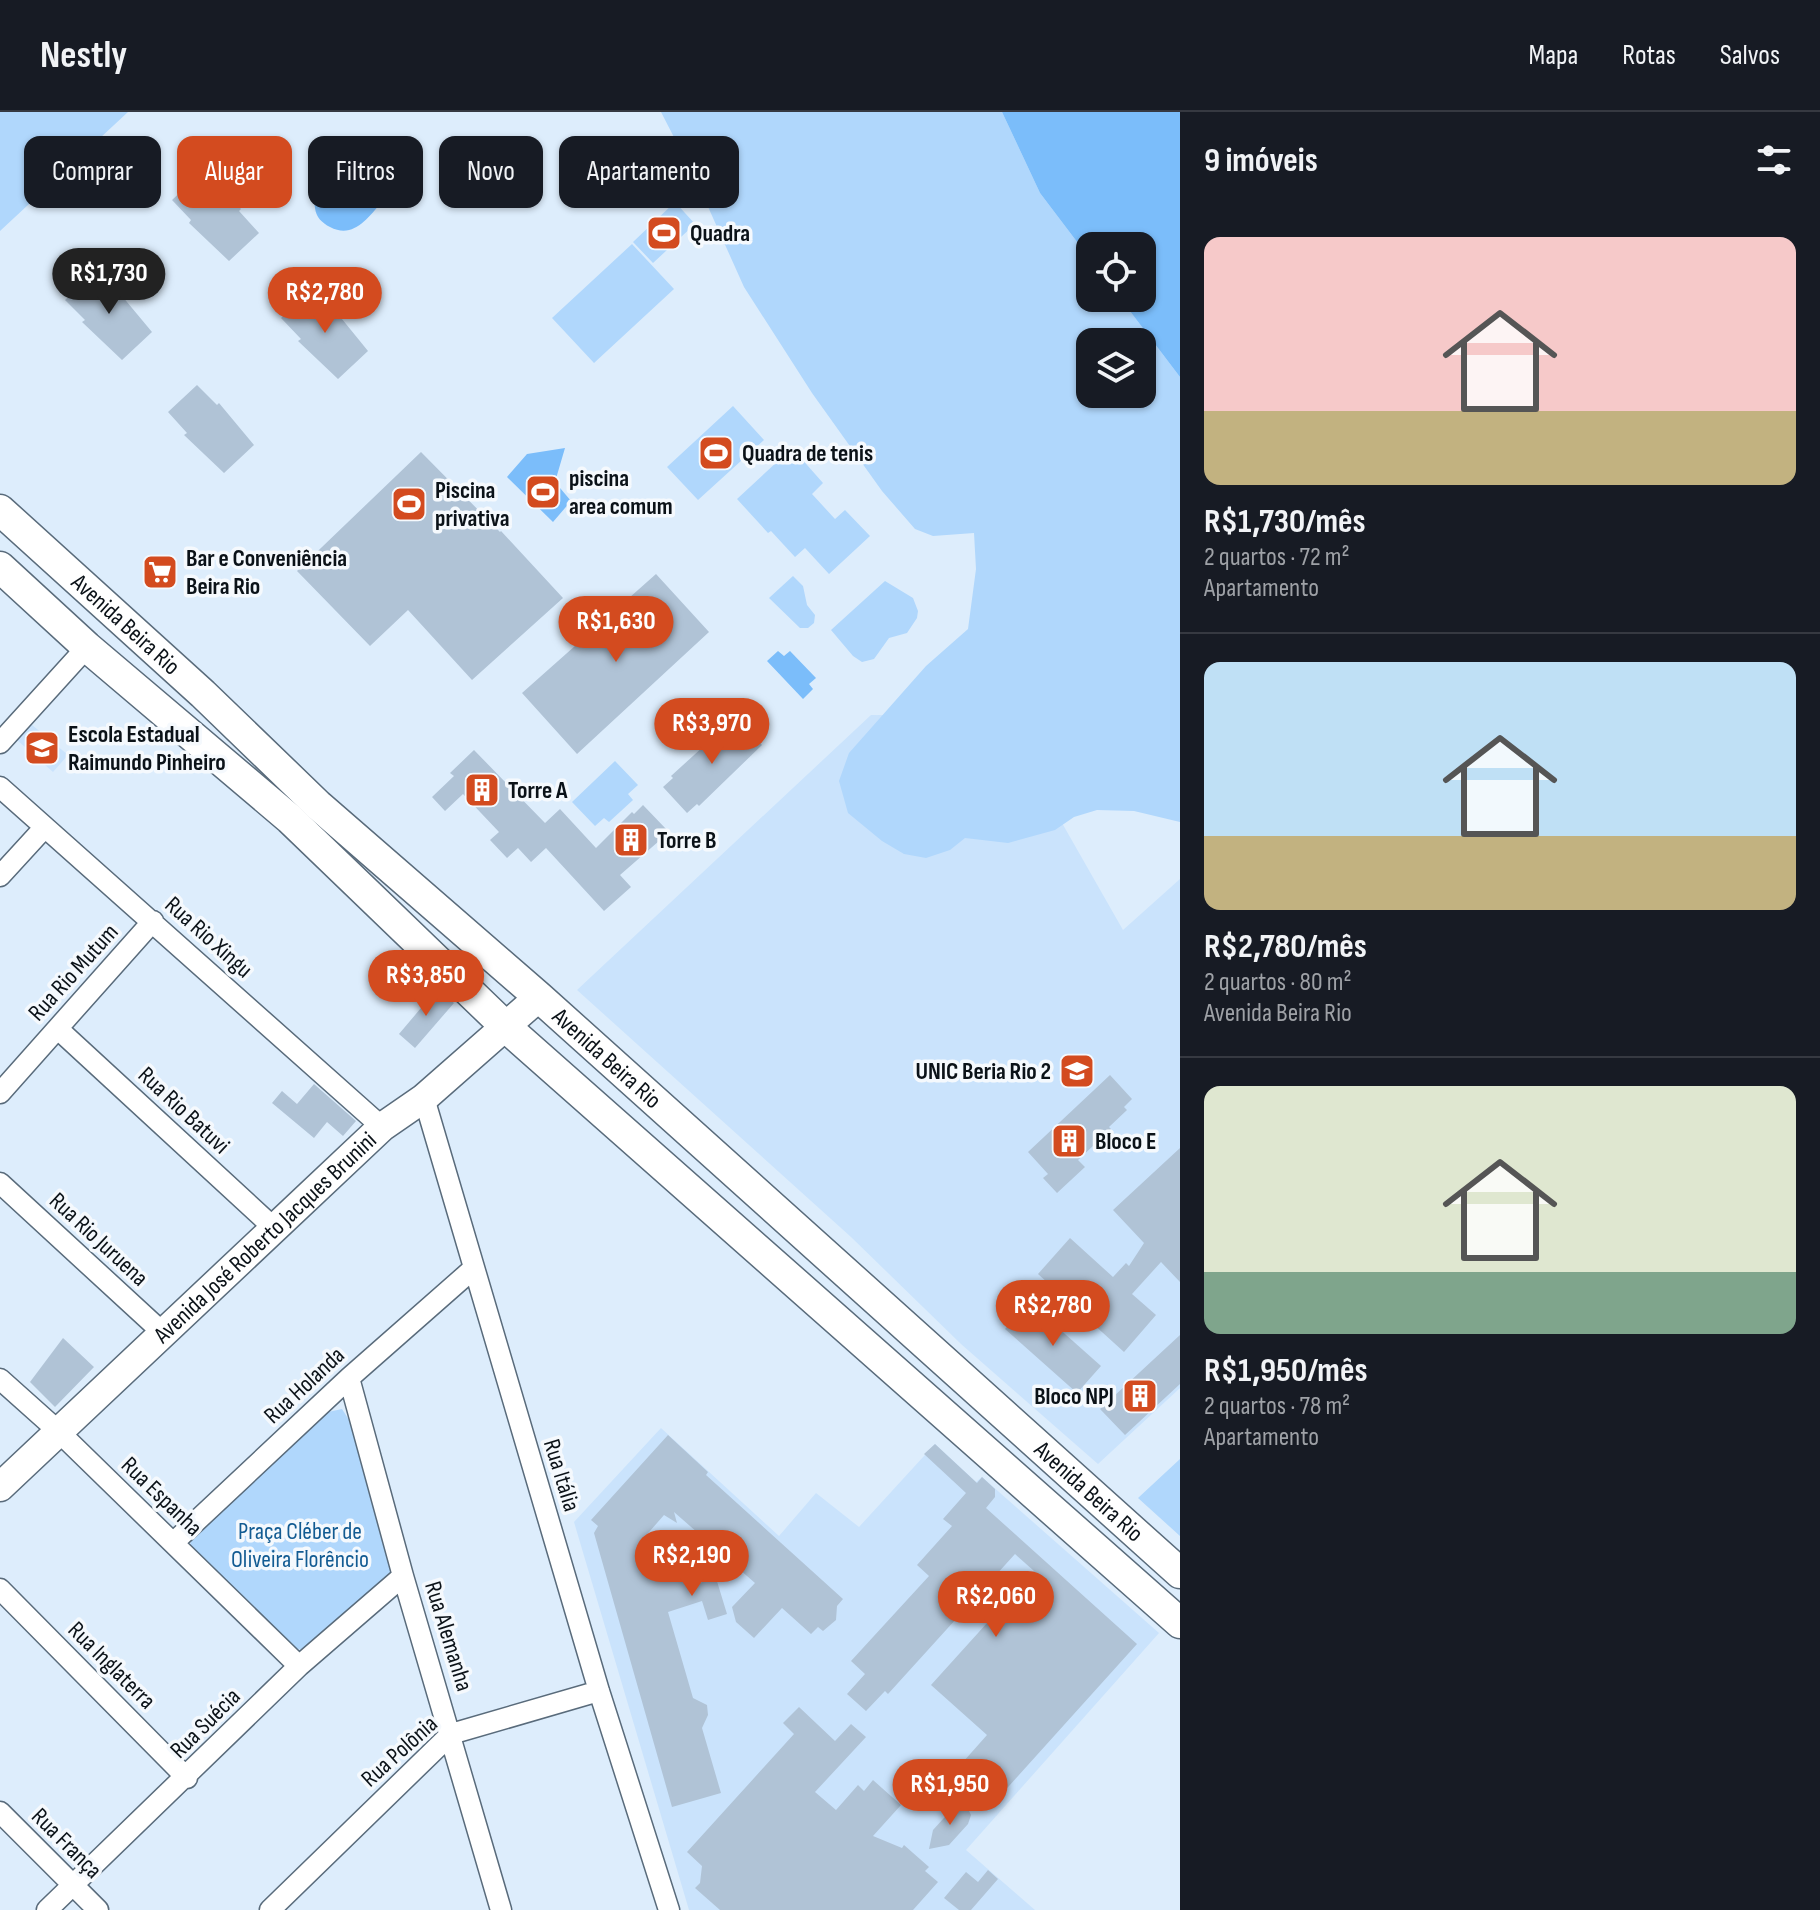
<!DOCTYPE html>
<html lang="pt">
<meta charset="utf-8">
<style>
body{margin:0;font-family:"Sofia Sans Condensed",sans-serif;background:#20242c;color:#f1f3f6;height:100vh;display:flex;flex-direction:column;font-size:30px;white-space:nowrap}
*{box-sizing:border-box;margin:0}
p{font-size:26px;color:#9ea1a6}
.icon{flex:none;width:44px;height:44px;fill:none;stroke:currentColor;stroke-width:2;stroke-linecap:round;stroke-linejoin:round}
.map{position:relative;flex:1;overflow:hidden}
.panel{display:flex;flex-direction:column;background:#171b24;width:640px}
.panel>*{flex:none}
.banner{position:absolute;left:24px;top:24px;width:760px;height:72px;display:flex;gap:16px}
.buttons{position:absolute;left:1076px;top:120px;display:grid;gap:16px}
.buttons a{display:grid;place-items:center;width:80px;height:80px;border-radius:16px;background:#171b24;box-shadow:0 2px 6px #0004;font-size:40px}
.price{position:absolute;translate:-50% -68px;padding:0 18px;border-radius:28px;background:#d34b1f;color:#fff;font-size:26px;line-height:52px;filter:drop-shadow(0 2px 4px #0008)}
.price::after{content:'';position:absolute;left:50%;top:48px;width:24px;height:18px;margin-left:-12px;background:inherit;clip-path:polygon(0 0,100% 0,50% 100%)}
.price.current{background:#222;color:#fff}
ul{padding:0;list-style:none}
li{display:grid;align-content:center;gap:16px;height:424px;padding:0 24px}
li+li{border-top:2px solid #363941}
li span{display:grid;place-items:center;height:248px;border-radius:16px;color:#555}
li>.icon{margin-inline-start:auto}
span .icon{width:144px;height:144px;fill:#fffc;stroke-width:1}
li b{font-size:34px}
h2{display:flex;justify-content:space-between;align-items:center;height:96px;padding:0 24px;font-size:34px}
.chip{padding:0 28px;border-radius:16px;background:#171b24;box-shadow:0 2px 6px #0004;font-size:28px;line-height:72px}
.chip.current{background:#d34b1f;color:#fff}
header{display:flex;align-items:center;gap:48px;box-sizing:border-box;height:112px;padding:0 40px;background:#171b24;border-bottom:2px solid #363941}
header strong{font-size:38px}
nav{display:flex;gap:44px;margin-inline-start:auto;font-size:28px}
main{display:flex;flex:1;min-height:0}
.map>svg:first-child{display:block}
</style>
<header>
<strong>Nestly</strong>
<nav><a>Mapa</a><a>Rotas</a><a>Salvos</a></nav>
</header>
<main>
<div class="map">
<svg width="1180" height="1798" viewBox="0 0 1180 1798">
<rect width="100%" height="100%" fill="#ddedfc"/>
<path fill="#cae3fc" d="M 871,603 L 1001,604 L 1123,818 L 1180,767 L 1180,1276 L 1098,1352 L 961,1232 L 851,1125 L 577,878 Z
M 31,612 L 68,643 L 53,660 L 17,628 Z
M 661,1316 L 779,1424 L 816,1381 L 859,1415 L 935,1332 L 976,1370 L 982,1365 L 1159,1521 L 966,1738 L 1035,1798 L 689,1798 L 574,1410 Z"/>
<path fill="#b0d7fc" fill-rule="evenodd" d="M 0,0 L 128,0 L 0,119 Z
M 661,0 L 1002,0 L 1040,81 L 1090,147 L 1090,186 L 1120,186 L 1180,265 L 1180,710 L 1134,699 L 1097,698 L 1074,705 L 1055,718 L 1008,731 L 965,726 L 950,738 L 926,746 L 904,742 L 882,729 L 848,701 L 839,669 L 849,641 L 926,554 L 968,517 L 976,457 L 974,421 L 933,424 L 915,417 L 882,379 L 812,281 L 744,175 L 696,68 ZM 1090,230 L 1142,230 L 1142,282 L 1090,282 Z
M 675,90 L 695,112 L 653,151 L 633,130 Z
M 632,132 L 674,177 L 594,251 L 552,206 Z
M 733,294 L 764,328 L 698,388 L 667,355 Z
M 792,336 L 823,371 L 812,382 L 835,407 L 845,398 L 870,424 L 829,462 L 805,436 L 795,445 L 771,419 L 768,421 L 737,387 Z
M 793,464 L 803,474 L 807,493 L 815,503 L 814,511 L 808,516 L 800,516 L 769,486 Z
M 885,469 L 913,486 L 918,499 L 917,506 L 907,521 L 889,526 L 874,547 L 862,550 L 853,544 L 831,518 Z
M 615,649 L 638,673 L 628,682 L 633,688 L 609,710 L 604,706 L 595,714 L 572,690 Z
M 342,1297 L 351,1311 L 393,1447 L 393,1458 L 304,1537 L 292,1538 L 190,1436 L 191,1427 L 319,1302 Z
M 1180,1347 L 1180,1424 L 1138,1386 Z"/>
<path fill="#7bbdfa" d="M 1002,0 L 1180,0 L 1180,265 L 1120,186 L 1142,186 L 1142,134 L 1090,134 L 1090,147 L 1040,81 Z
M 345,53 L 381,91 C 367,107 353,127 330,115 C 322,111 316,105 315,96 C 313,85 318,70 321,59 L 337,61 Z
M 565,336 L 555,370 L 571,389 L 553,410 L 507,365 L 527,342 Z
M 778,539 L 784,544 L 790,539 L 816,566 L 809,572 L 813,577 L 803,587 L 767,549 Z"/>
<path fill="#b0c3d6" d="M 202,60 L 221,81 L 224,78 L 241,97 L 239,99 L 259,121 L 229,149 L 189,111 L 191,108 L 172,88 Z
M 95,160 L 115,180 L 117,178 L 152,220 L 122,248 L 82,210 L 85,208 L 65,188 Z
M 311,178 L 330,199 L 333,196 L 368,239 L 338,267 L 298,229 L 301,227 L 281,206 Z
M 197,273 L 217,293 L 219,291 L 254,333 L 224,361 L 184,323 L 187,321 L 168,300 Z
M 421,340 L 500,420 L 501,419 L 563,486 L 472,568 L 408,498 L 370,534 L 297,459 Z
M 656,462 L 709,520 L 577,642 L 522,581 Z
M 738,607 L 762,633 L 699,694 L 697,692 L 687,701 L 663,675 L 673,666 L 671,664 L 727,613 L 729,615 Z
M 474,638 L 545,711 L 560,697 L 596,736 L 632,700 L 634,702 L 643,693 L 667,718 L 658,727 L 659,729 L 620,763 L 631,775 L 604,799 L 546,736 L 531,750 L 518,736 L 507,746 L 490,728 L 499,720 L 463,682 L 445,699 L 432,685 L 454,664 L 450,661 Z
M 437,877 L 454,891 L 415,936 L 399,922 Z
M 1110,963 L 1132,987 L 1124,995 L 1127,998 L 1109,1015 L 1111,1017 L 1078,1048 L 1085,1055 L 1057,1081 L 1043,1066 L 1048,1062 L 1028,1040 Z
M 314,972 L 356,1009 L 343,1024 L 327,1010 L 314,1026 L 272,991 L 282,979 L 297,992 Z
M 1180,1036 L 1180,1170 L 1161,1150 L 1132,1182 L 1156,1203 L 1124,1240 L 1038,1162 L 1070,1126 L 1113,1165 L 1126,1151 L 1129,1154 L 1144,1131 L 1113,1098 Z
M 1029,1190 L 1101,1254 L 1077,1281 L 1005,1217 Z
M 1180,1223 L 1180,1272 L 1125,1323 L 1100,1297 Z
M 63,1226 L 94,1255 L 55,1295 L 30,1270 Z
M 668,1323 L 708,1360 L 706,1363 L 843,1487 L 837,1494 L 836,1508 L 823,1519 L 818,1515 L 811,1522 L 782,1496 L 754,1526 L 736,1510 L 732,1495 L 755,1471 L 674,1400 L 677,1411 L 664,1403 L 636,1435 L 654,1447 L 665,1461 L 690,1453 L 696,1472 L 716,1466 L 727,1502 L 708,1508 L 702,1489 L 668,1500 L 693,1586 L 707,1593 L 708,1603 L 702,1616 L 721,1681 L 672,1695 L 594,1421 L 598,1414 L 591,1408 Z
M 935,1332 L 977,1371 L 982,1365 L 995,1377 L 995,1385 L 986,1396 L 1137,1532 L 1000,1684 L 963,1650 L 987,1623 L 931,1573 L 1034,1459 L 1015,1442 L 888,1582 L 885,1579 L 866,1599 L 847,1582 L 865,1562 L 851,1549 L 929,1464 L 917,1453 L 952,1414 L 943,1407 L 966,1381 L 924,1342 Z
M 799,1595 L 835,1629 L 851,1612 L 866,1625 L 815,1680 L 836,1698 L 858,1673 L 864,1679 L 873,1668 L 901,1693 L 873,1724 L 902,1736 L 904,1733 L 929,1755 L 925,1759 L 938,1770 L 913,1798 L 720,1798 L 695,1776 L 700,1771 L 702,1754 L 687,1740 L 794,1622 L 783,1611 Z
M 962,1694 L 969,1699 L 971,1703 L 968,1712 L 949,1733 L 929,1737 L 933,1718 L 953,1696 Z
M 988,1758 L 998,1767 L 971,1798 L 959,1798 L 944,1786 L 966,1760 L 978,1770 Z"/>
<g fill="none" stroke-linecap="round" stroke-linejoin="round">
<defs>
<path id="minor" d="M 0,631 L 87,535
M 0,675 L 382,1015
M 0,764 L 44,716
M 58,917 L 274,1116
M 0,981 L 153,809
M 424,986 L 599,1579 L 669,1798
M 0,1071 L 162,1220
M 349,1266 L 403,1464 L 501,1798
M 0,1267 L 57,1318 L 299,1554
M 173,1431 L 349,1266 L 474,1156
M 0,1477 L 187,1666
M 0,1700 L 98,1798
M 47,1798 L 299,1554 L 403,1464
M 270,1798 L 451,1622 L 599,1579"/>
<g id="secondary">
<path id="s1" d="M 0,1375 L 382,1015 L 424,986 L 539,885"/>
</g>
<g id="primary">
<path id="s2" d="M 0,398 L 203,582 L 318,693 L 539,885 L 1180,1461"/>
<path d="M 0,455 L 87,535 L 290,707 L 507,916 L 1180,1511"/>
</g>
</defs>
<use href="#minor" stroke="#596b7b" stroke-width="23"/>
<use href="#secondary" stroke="#596b7b" stroke-width="31"/>
<use href="#primary" stroke="#596b7b" stroke-width="33"/>
<use href="#minor" stroke="#fff" stroke-width="20"/>
<use href="#secondary" stroke="#fff" stroke-width="28"/>
<use href="#primary" stroke="#fff" stroke-width="30"/>
</g>
<defs>
<symbol id="stadium-square" viewBox="-11 -11 22 22"><rect x="-9" y="-9" width="18" height="18" rx="4" fill="#d34b1f" stroke="#f5f9fd"/><path d="M0-5a6.5 5 0 1 0 0 10a6.5 5 0 1 0 0-10ZM-3.5-1.8h7v3.6h-7Z" fill="#fff"/></symbol>
<symbol id="supermarket-square" viewBox="-11 -11 22 22"><rect x="-9" y="-9" width="18" height="18" rx="4" fill="#d34b1f" stroke="#f5f9fd"/><path d="M-6-5.5h2.5l.6 2H6L4.5 2H-2.5L-4.4-4H-6ZM-1.5 3.2a1.3 1.3 0 1 0 .1 0ZM3 3.2a1.3 1.3 0 1 0 .1 0Z" fill="#fff"/></symbol>
<symbol id="school-square" viewBox="-11 -11 22 22"><rect x="-9" y="-9" width="18" height="18" rx="4" fill="#d34b1f" stroke="#f5f9fd"/><path d="M0-5L7-2L0 1L-7-2ZM-4 1L0 2.5L4 1V4Q0 6-4 4Z" fill="#fff"/></symbol>
<symbol id="building-square" viewBox="-11 -11 22 22"><rect x="-9" y="-9" width="18" height="18" rx="4" fill="#d34b1f" stroke="#f5f9fd"/><path d="M-4-6H4V6H1V3H-1V6H-4ZM-2.5-4.3h1.7v1.8h-1.7ZM.8-4.3h1.7v1.8H.8ZM-2.5-1h1.7V.8h-1.7ZM.8-1h1.7V.8H.8Z" fill="#fff"/></symbol>
<symbol id="university-square" viewBox="-11 -11 22 22"><rect x="-9" y="-9" width="18" height="18" rx="4" fill="#d34b1f" stroke="#f5f9fd"/><path d="M0-5L7-2L0 1L-7-2ZM-4 1L0 2.5L4 1V4Q0 6-4 4Z" fill="#fff"/></symbol>
</defs>
<g fill-rule="evenodd">
<use href="#stadium-square" x="644" y="101" width="40" height="40"/>
<use href="#stadium-square" x="696" y="321" width="40" height="40"/>
<use href="#stadium-square" x="523" y="360" width="40" height="40"/>
<use href="#stadium-square" x="389" y="372" width="40" height="40"/>
<use href="#supermarket-square" x="140" y="440" width="40" height="40"/>
<use href="#school-square" x="22" y="616" width="40" height="40"/>
<use href="#building-square" x="462" y="658" width="40" height="40"/>
<use href="#building-square" x="611" y="708" width="40" height="40"/>
<use href="#university-square" x="1057" y="939" width="40" height="40"/>
<use href="#building-square" x="1049" y="1009" width="40" height="40"/>
<use href="#building-square" x="1120" y="1264" width="40" height="40"/>
</g>
<g text-anchor="middle" stroke-width="7" stroke-linejoin="round" paint-order="stroke">
<g font-size="24" font-weight="bold" fill="#0b1218" stroke="#f5f9fd" text-anchor="start">
<text x="690" y="129">Quadra</text>
<text x="742" y="349">Quadra de tenis</text>
<text x="569" y="374">piscina<tspan x="569" dy="28">area comum</tspan></text>
<text x="435" y="386">Piscina<tspan x="435" dy="28">privativa</tspan></text>
<text x="186" y="454">Bar e Conveniência<tspan x="186" dy="28">Beira Rio</tspan></text>
<text x="68" y="630">Escola Estadual<tspan x="68" dy="28">Raimundo Pinheiro</tspan></text>
<text x="508" y="686">Torre A</text>
<text x="657" y="736">Torre B</text>
<text x="1051" y="967" text-anchor="end">UNIC Beria Rio 2</text>
<text x="1095" y="1037">Bloco E</text>
<text x="1114" y="1292" text-anchor="end">Bloco NPJ</text>
</g>
<g font-size="24" fill="#0b1218" stroke="#f5f9fd">
<text dy="8" stroke="none"><textPath href="#s2" startOffset="170">Avenida Beira Rio</textPath></text>
<text transform="translate(209 825) rotate(42)" y="8">Rua Rio Xingu</text>
<text transform="translate(73 860) rotate(-48)" y="8">Rua Rio Mutum</text>
<text dy="8" stroke="none"><textPath href="#s2" startOffset="818">Avenida Beira Rio</textPath></text>
<text transform="translate(184 998) rotate(43)" y="8">Rua Rio Batuvi</text>
<text dy="8" stroke="none"><textPath href="#s1" startOffset="364">Avenida José Roberto Jacques Brunini</textPath></text>
<text transform="translate(99 1127) rotate(43)" y="8">Rua Rio Juruena</text>
<text transform="translate(304 1273) rotate(-43)" y="8">Rua Holanda</text>
<text transform="translate(562 1363) rotate(73)" y="8">Rua Itália</text>
<text dy="8" stroke="none"><textPath href="#s2" startOffset="1466">Avenida Beira Rio</textPath></text>
<text transform="translate(162 1384) rotate(44)" y="8">Rua Espanha</text>
<text transform="translate(449 1524) rotate(73)" y="8">Rua Alemanha</text>
<text transform="translate(112 1553) rotate(45)" y="8">Rua Inglaterra</text>
<text transform="translate(205 1611) rotate(-45)" y="8">Rua Suécia</text>
<text transform="translate(399 1639) rotate(-42)" y="8">Rua Polônia</text>
<text transform="translate(67 1731) rotate(45)" y="8">Rua França</text>
</g>
<g font-size="24" fill="#125b92" stroke="#f5f9fd">
<text x="300" y="1427">Praça Cléber de<tspan x="300" dy="28">Oliveira Florêncio</tspan></text>
</g>
</g>
</svg>
<div class="buttons">
<a><svg class="icon" aria-label="locate" viewBox="0 0 24 24"><circle cx="12" cy="12" r="6"/><path d="M12 2v4M12 18v4M2 12h4M18 12h4"/></svg></a>
<a><svg class="icon" aria-label="layers" viewBox="0 0 24 24"><path d="M12 4l9 5-9 5-9-5zM3 14l9 5 9-5"/></svg></a>
</div>
<b class="price current" style="left:109px;top:204px">R$1,730</b>
<b class="price" style="left:325px;top:223px">R$2,780</b>
<b class="price" style="left:616px;top:552px">R$1,630</b>
<b class="price" style="left:712px;top:654px">R$3,970</b>
<b class="price" style="left:426px;top:906px">R$3,850</b>
<b class="price" style="left:1053px;top:1236px">R$2,780</b>
<b class="price" style="left:692px;top:1486px">R$2,190</b>
<b class="price" style="left:996px;top:1527px">R$2,060</b>
<b class="price" style="left:950px;top:1715px">R$1,950</b>
<div class="banner">
<a class="chip">Comprar</a>
<a class="chip current">Alugar</a>
<a class="chip">Filtros</a>
<a class="chip">Novo</a>
<a class="chip">Apartamento</a>
</div>
</div>
<section class="panel">
<h2>9 imóveis<svg class="icon" aria-label="filters" viewBox="0 0 24 24"><path d="M4 7h16M4 17h16"/><circle cx="9" cy="7" r="2"/><circle cx="15" cy="17" r="2"/></svg></h2>
<ul>
<li><span style="background:linear-gradient(#f6c9c9 70%,#c2b280 0)"><svg class="icon" aria-label="home" viewBox="0 0 24 24"><path d="M3 11l9-7 9 7M6 9v11h12V9"/></svg></span><div><b>R$1,730/mês</b><p>2 quartos · 72 m²</p><p>Apartamento</p></div></li>
<li><span style="background:linear-gradient(#bfe0f5 70%,#c2b280 0)"><svg class="icon" aria-label="home" viewBox="0 0 24 24"><path d="M3 11l9-7 9 7M6 9v11h12V9"/></svg></span><div><b>R$2,780/mês</b><p>2 quartos · 80 m²</p><p>Avenida Beira Rio</p></div></li>
<li><span style="background:linear-gradient(#dfe7d0 75%,#7fa58c 0)"><svg class="icon" aria-label="home" viewBox="0 0 24 24"><path d="M3 11l9-7 9 7M6 9v11h12V9"/></svg></span><div><b>R$1,950/mês</b><p>2 quartos · 78 m²</p><p>Apartamento</p></div></li>
</ul>
</section>
</main>
